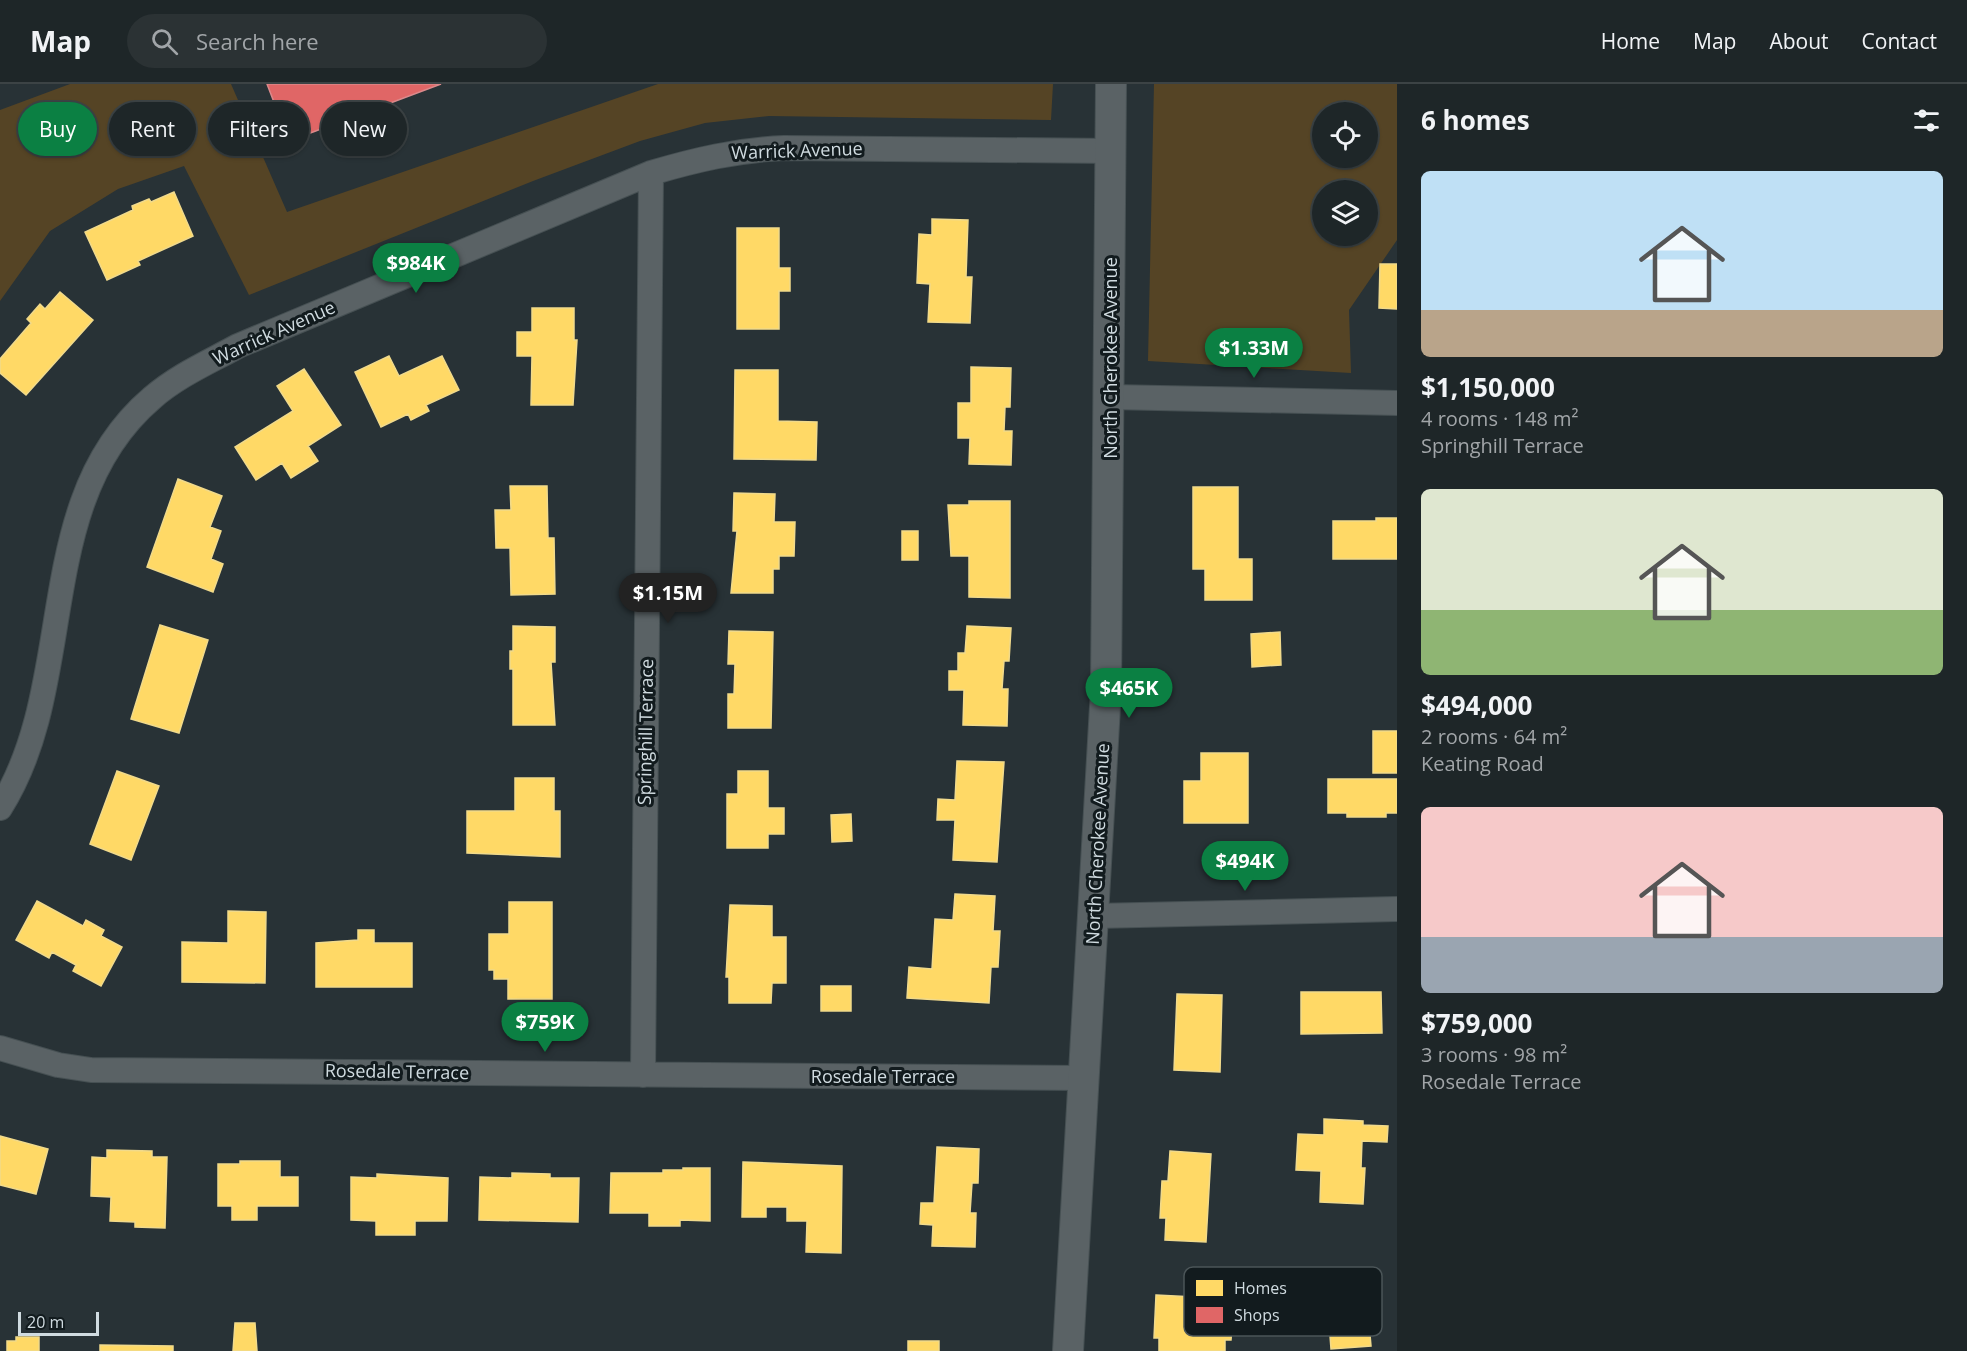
<!DOCTYPE html>
<meta charset="utf-8">
<style>
body{margin:0;font-family:"Open Sans",sans-serif;background:#2b3234;color:#f1f3f6;height:100vh;display:flex;flex-direction:column;font-size:22px;white-space:nowrap}
*{box-sizing:border-box;margin:0}
p{font-size:20px;color:#a1a5a8}
.icon{flex:none;width:33px;height:33px;fill:none;stroke:currentColor;stroke-width:2;stroke-linecap:round;stroke-linejoin:round}
.map{position:relative;flex:1;overflow:hidden}
.details{display:flex;flex-direction:column;background:#1e2628;width:570px}
.details>*{flex:none}
.top-card{position:absolute;left:18px;top:18px;width:570px;height:54px;display:flex;gap:12px}
.buttons{position:absolute;left:1312px;top:18px;display:grid;gap:12px}
.buttons a{display:grid;place-items:center;width:66px;height:66px;border-radius:50%;background:#1e2628;box-shadow:0 2px 4px #0004,0 0 0 2px #3c4345;font-size:30px}
.scale{position:absolute;left:18px;bottom:15px;width:81px;box-sizing:border-box;padding-left:6px;border:3px solid #d0dbe0;border-top:0;font-size:16px;line-height:21px;white-space:nowrap;color:#d0dbe0;-webkit-text-stroke:4px #121b1e;paint-order:stroke}
.price{position:absolute;translate:-50% -51px;padding:0 14px;border-radius:21px;background:#0b8043;color:#fff;font-size:20px;line-height:39px;filter:drop-shadow(0 2px 3px #0008)}
.price::after{content:'';position:absolute;left:50%;top:36px;width:18px;height:14px;margin-left:-9px;background:inherit;clip-path:polygon(0 0,100% 0,50% 100%)}
.price.current{background:#222;color:#fff}
ul{padding:0;list-style:none}
li{display:grid;align-content:center;gap:12px;height:318px;padding:0 24px}
li span{display:grid;place-items:center;height:186px;border-radius:9px;color:#555}
li>.icon{margin-inline-start:auto}
span .icon{width:108px;height:108px;fill:#fffc;stroke-width:1}
li b{font-size:26px}
h2{display:flex;justify-content:space-between;align-items:center;height:72px;padding:0 24px;font-size:26px}
.tag{padding:0 21px;border-radius:27px;background:#1e2628;box-shadow:0 2px 4px #0004,0 0 0 2px #3c4345;font-size:21px;line-height:54px}
.tag.current{background:#0b8043;color:#fff}
header{display:flex;align-items:center;gap:36px;box-sizing:border-box;height:84px;padding:0 30px;background:#1e2628;border-bottom:2px solid #3c4345}
header strong{font-size:28px}
nav{display:flex;gap:33px;margin-inline-start:auto;font-size:21px}
.search{width:420px;height:54px;background:#2b3234;display:flex;align-items:center;gap:15px;box-sizing:border-box;padding:0 21px;border-radius:33px;color:#a1a5a8;font-size:22px}
main{display:flex;flex:1;min-height:0}
.map>svg:first-child{display:block}
</style>
<header>
<strong>Map</strong>
<div class="search"><svg class="icon" aria-label="search" viewBox="0 0 24 24"><circle cx="10" cy="10" r="6"/><path d="M15 15l6 6"/></svg>Search here</div>
<nav><a>Home</a><a>Map</a><a>About</a><a>Contact</a></nav>
</header>
<main>
<div class="map">
<svg width="1397" height="1267" viewBox="0 0 1397 1267">
<rect width="100%" height="100%" fill="#283236"/>
<path fill="#554425" fill-rule="evenodd" d="M 70,0 L 231,0 L 287,128 L 658,0 L 1053,0 L 1051,36 L 769,32 L 705,39 L 640,57 L 533,97 L 249,211 L 184,82 L 118,105 L 50,147 L 0,217 L 0,26 Z
M 1154,0 L 1397,0 L 1397,156 L 1349,226 L 1351,289 L 1148,277 ZM 1323,28 L 1368,28 L 1368,74 L 1323,74 ZM 1323,106 L 1368,106 L 1368,152 L 1323,152 Z"/>
<path fill="#ffd966" stroke="#f1da8b" stroke-width="1.5" d="M 174,108 L 193,152 L 138,177 L 140,181 L 107,196 L 85,148 L 133,126 L 132,122 L 149,115 L 151,118 Z
M 932,135 L 968,136 L 966,193 L 972,193 L 970,239 L 928,238 L 930,200 L 917,199 L 919,150 L 932,151 Z
M 737,144 L 779,144 L 779,184 L 790,184 L 790,207 L 779,207 L 779,245 L 737,245 Z
M 1380,180 L 1397,180 L 1397,225 L 1379,224 Z
M 60,208 L 93,236 L 26,311 L 0,289 L 0,275 L 31,239 L 27,235 L 40,220 L 45,225 Z
M 532,224 L 574,224 L 574,256 L 577,256 L 573,321 L 531,321 L 532,272 L 517,272 L 517,248 L 532,248 Z
M 389,272 L 399,292 L 442,272 L 459,306 L 426,321 L 429,327 L 411,336 L 408,330 L 381,343 L 355,288 Z
M 971,283 L 1011,284 L 1010,323 L 1005,323 L 1004,347 L 1012,347 L 1011,381 L 969,380 L 970,354 L 958,354 L 958,319 L 971,319 Z
M 304,285 L 341,341 L 308,362 L 318,377 L 291,394 L 282,379 L 256,396 L 235,363 L 293,327 L 277,302 Z
M 735,286 L 778,286 L 778,337 L 817,338 L 816,376 L 734,375 Z
M 178,395 L 222,412 L 210,443 L 221,447 L 211,475 L 223,480 L 213,508 L 147,483 Z
M 510,402 L 547,402 L 548,454 L 554,454 L 555,510 L 511,511 L 510,464 L 496,464 L 495,426 L 511,426 Z
M 1193,403 L 1238,403 L 1238,475 L 1252,475 L 1252,516 L 1205,516 L 1205,485 L 1193,485 Z
M 734,409 L 775,410 L 774,438 L 795,438 L 794,472 L 779,472 L 779,485 L 773,485 L 773,509 L 731,509 L 737,447 L 733,447 Z
M 969,417 L 1010,417 L 1010,514 L 969,513 L 969,472 L 951,472 L 948,421 L 969,421 Z
M 1376,434 L 1397,434 L 1397,475 L 1333,475 L 1333,437 L 1376,437 Z
M 902,447 L 918,447 L 918,476 L 902,476 Z
M 160,541 L 208,556 L 179,649 L 131,635 Z
M 513,542 L 555,543 L 555,578 L 551,578 L 555,641 L 513,641 L 513,585 L 510,585 L 510,567 L 513,567 Z
M 967,542 L 1011,544 L 1009,577 L 1004,577 L 1002,605 L 1008,605 L 1007,642 L 963,641 L 964,606 L 949,606 L 949,587 L 958,587 L 958,569 L 965,569 Z
M 729,547 L 773,548 L 771,644 L 728,644 L 728,610 L 734,610 L 735,580 L 728,580 Z
M 1280,548 L 1281,581 L 1252,583 L 1251,550 Z
M 1373,647 L 1397,647 L 1397,689 L 1373,689 Z
M 1201,669 L 1248,669 L 1248,739 L 1184,739 L 1184,697 L 1201,697 Z
M 957,677 L 1004,678 L 997,778 L 953,776 L 955,736 L 937,736 L 938,715 L 955,716 Z
M 117,687 L 159,702 L 131,776 L 90,760 Z
M 738,687 L 768,687 L 768,724 L 784,724 L 784,750 L 768,750 L 768,764 L 727,764 L 727,710 L 738,710 Z
M 515,694 L 554,694 L 554,727 L 560,727 L 560,773 L 467,769 L 467,727 L 515,727 Z
M 1328,695 L 1397,695 L 1397,729 L 1386,729 L 1386,733 L 1347,733 L 1347,729 L 1328,729 Z
M 851,730 L 852,757 L 832,758 L 831,731 Z
M 955,810 L 995,812 L 993,847 L 1000,847 L 998,883 L 991,883 L 989,919 L 907,914 L 909,883 L 932,885 L 935,835 L 953,836 Z
M 37,817 L 83,842 L 86,836 L 104,846 L 101,852 L 122,863 L 101,902 L 73,887 L 76,881 L 52,868 L 49,874 L 16,856 Z
M 509,818 L 552,818 L 552,915 L 508,915 L 508,895 L 494,895 L 494,886 L 489,886 L 489,850 L 509,850 Z
M 730,821 L 772,822 L 772,853 L 786,853 L 786,899 L 772,899 L 771,919 L 729,919 L 729,893 L 726,893 Z
M 228,827 L 266,828 L 265,899 L 182,898 L 182,858 L 228,859 Z
M 358,846 L 374,846 L 374,859 L 412,859 L 412,903 L 316,903 L 316,859 L 358,856 Z
M 821,902 L 851,902 L 851,927 L 821,927 Z
M 1301,908 L 1381,908 L 1382,949 L 1301,950 Z
M 1177,910 L 1222,911 L 1220,988 L 1174,986 Z
M 1324,1035 L 1363,1037 L 1363,1041 L 1388,1042 L 1387,1058 L 1362,1057 L 1361,1084 L 1365,1084 L 1363,1120 L 1320,1118 L 1321,1087 L 1296,1086 L 1298,1050 L 1324,1051 Z
M 0,1052 L 48,1065 L 36,1110 L 0,1101 Z
M 937,1063 L 979,1065 L 978,1099 L 972,1099 L 970,1129 L 976,1129 L 975,1163 L 932,1162 L 933,1141 L 920,1140 L 921,1119 L 934,1119 Z
M 107,1066 L 152,1067 L 152,1073 L 167,1073 L 165,1144 L 135,1143 L 135,1138 L 110,1137 L 111,1113 L 91,1112 L 92,1073 L 107,1074 Z
M 1170,1067 L 1211,1070 L 1206,1158 L 1165,1156 L 1166,1134 L 1160,1134 L 1162,1097 L 1168,1097 Z
M 240,1077 L 280,1077 L 280,1093 L 298,1093 L 298,1122 L 257,1122 L 257,1136 L 232,1136 L 232,1122 L 218,1122 L 218,1080 L 240,1080 Z
M 743,1078 L 842,1082 L 841,1169 L 806,1168 L 807,1137 L 787,1137 L 787,1123 L 766,1123 L 766,1133 L 742,1133 Z
M 683,1084 L 710,1084 L 710,1137 L 680,1136 L 680,1142 L 649,1142 L 649,1129 L 610,1129 L 611,1089 L 663,1089 L 663,1086 L 683,1086 Z
M 512,1089 L 550,1090 L 550,1094 L 579,1094 L 578,1138 L 479,1136 L 480,1093 L 512,1094 Z
M 377,1090 L 448,1094 L 447,1137 L 415,1137 L 415,1151 L 376,1151 L 376,1137 L 351,1136 L 351,1093 L 377,1094 Z
M 1359,1186 L 1362,1218 L 1367,1217 L 1371,1262 L 1331,1265 L 1328,1225 L 1313,1226 L 1311,1204 L 1326,1203 L 1324,1189 Z
M 1156,1211 L 1234,1215 L 1231,1256 L 1225,1256 L 1225,1267 L 1159,1267 L 1159,1254 L 1154,1254 Z
M 235,1239 L 255,1239 L 257,1267 L 233,1267 Z
M 16,1253 L 39,1253 L 39,1267 L 7,1267 L 7,1257 L 16,1257 Z
M 908,1257 L 939,1257 L 939,1267 L 908,1267 Z
M 100,1261 L 173,1262 L 173,1267 L 100,1267 Z"/>
<path fill="#e06666" stroke="#db898b" stroke-width="1.5" d="M 267,0 L 441,0 L 289,57 Z"/>
<g fill="none" stroke-linecap="round" stroke-linejoin="round">
<defs>
<path id="minor" d="M 1111,313 L 1397,319
M 0,724 C 80,598 30,418 152,314 C 177,292 209,278 238,262 L 651,89 C 695,76 737,66 784,64 L 1112,67
M 1095,832 L 1397,825
M 0,964 L 58,981 L 91,986 L 1085,994
M 643,991 L 651,89"/>
<path id="tertiary" d="M 1068,1267 L 1106,605 L 1111,0"/>
</defs>
<use href="#minor" stroke="#465053" stroke-width="26"/>
<use href="#tertiary" stroke="#465053" stroke-width="32"/>
<use href="#minor" stroke="#5a6265" stroke-width="24"/>
<use href="#tertiary" stroke="#5a6265" stroke-width="30"/>
</g>
<g text-anchor="middle" stroke-width="6" stroke-linejoin="round" paint-order="stroke">
<g font-size="18" fill="#d0dbe0" stroke="#121b1e">
<text transform="translate(797 67) rotate(-2)" y="6">Warrick Avenue</text>
<text transform="translate(274 249) rotate(-24)" y="6">Warrick Avenue</text>
<text transform="translate(1111 274) rotate(-90)" y="6">North Cherokee Avenue</text>
<text transform="translate(646 648) rotate(-89)" y="6">Springhill Terrace</text>
<text transform="translate(1098 760) rotate(-87)" y="6">North Cherokee Avenue</text>
<text transform="translate(397 988) rotate(1)" y="6">Rosedale Terrace</text>
<text x="883" y="999">Rosedale Terrace</text>
</g>
</g>
<rect x="1184" y="1183" width="198" height="69" rx="9" fill="#121b1e" stroke="#4b5558" stroke-width="1.5"/>
<rect x="1196" y="1196" width="27" height="16" fill="#ffd966"/>
<rect x="1196" y="1223" width="27" height="16" fill="#e06666"/>
<g font-size="16" fill="#d0dbe0">
<text x="1234" y="1210">Homes</text>
<text x="1234" y="1237">Shops</text>
</g>
</svg>
<div class="buttons">
<a><svg class="icon" aria-label="locate" viewBox="0 0 24 24"><circle cx="12" cy="12" r="6"/><path d="M12 2v4M12 18v4M2 12h4M18 12h4"/></svg></a>
<a><svg class="icon" aria-label="layers" viewBox="0 0 24 24"><path d="M12 4l9 5-9 5-9-5zM3 14l9 5 9-5"/></svg></a>
</div>
<div class="scale">20 m</div>
<b class="price" style="left:416px;top:210px">$984K</b>
<b class="price" style="left:1254px;top:295px">$1.33M</b>
<b class="price current" style="left:668px;top:540px">$1.15M</b>
<b class="price" style="left:1129px;top:635px">$465K</b>
<b class="price" style="left:1245px;top:808px">$494K</b>
<b class="price" style="left:545px;top:969px">$759K</b>
<div class="top-card">
<a class="tag current">Buy</a>
<a class="tag">Rent</a>
<a class="tag">Filters</a>
<a class="tag">New</a>
</div>
</div>
<section class="details">
<h2>6 homes<svg class="icon" aria-label="filters" viewBox="0 0 24 24"><path d="M4 7h16M4 17h16"/><circle cx="9" cy="7" r="2"/><circle cx="15" cy="17" r="2"/></svg></h2>
<ul>
<li><span style="background:linear-gradient(#bfe0f5 75%,#b9a48a 0)"><svg class="icon" aria-label="home" viewBox="0 0 24 24"><path d="M3 11l9-7 9 7M6 9v11h12V9"/></svg></span><div><b>$1,150,000</b><p>4 rooms · 148 m²</p><p>Springhill Terrace</p></div></li>
<li><span style="background:linear-gradient(#dfe7d0 65%,#8fb573 0)"><svg class="icon" aria-label="home" viewBox="0 0 24 24"><path d="M3 11l9-7 9 7M6 9v11h12V9"/></svg></span><div><b>$494,000</b><p>2 rooms · 64 m²</p><p>Keating Road</p></div></li>
<li><span style="background:linear-gradient(#f6c9c9 70%,#9aa5b1 0)"><svg class="icon" aria-label="home" viewBox="0 0 24 24"><path d="M3 11l9-7 9 7M6 9v11h12V9"/></svg></span><div><b>$759,000</b><p>3 rooms · 98 m²</p><p>Rosedale Terrace</p></div></li>
</ul>
</section>
</main>
